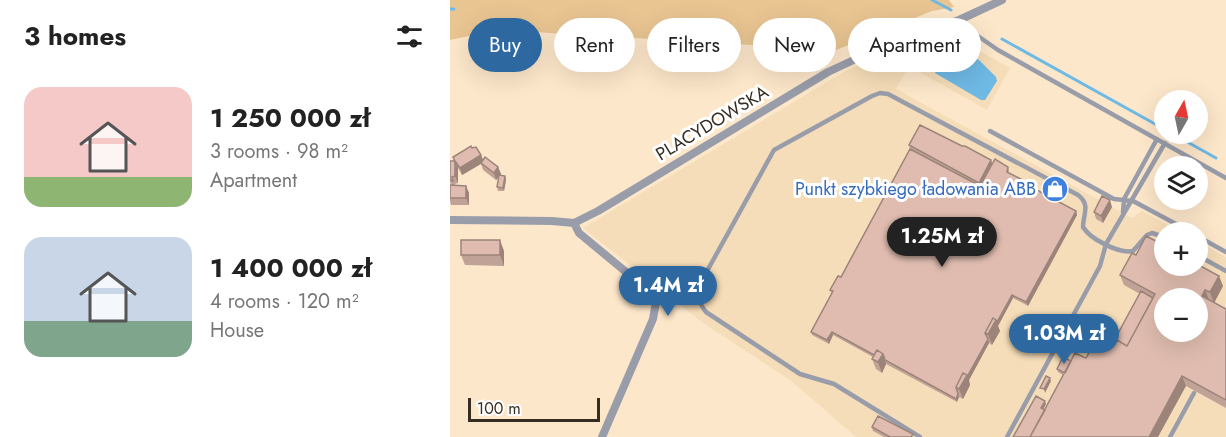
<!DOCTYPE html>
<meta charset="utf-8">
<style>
body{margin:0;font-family:Jost,sans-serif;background:#f6f6f6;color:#222;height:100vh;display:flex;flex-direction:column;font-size:22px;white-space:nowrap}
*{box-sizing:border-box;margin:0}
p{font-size:20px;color:#767676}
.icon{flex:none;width:33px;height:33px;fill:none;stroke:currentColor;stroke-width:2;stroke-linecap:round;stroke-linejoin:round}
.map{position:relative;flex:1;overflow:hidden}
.sheet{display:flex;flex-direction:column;background:#fff;width:450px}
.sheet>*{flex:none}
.hud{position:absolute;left:18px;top:18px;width:570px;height:54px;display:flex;gap:12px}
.needle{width:39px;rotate:9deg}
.tools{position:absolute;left:704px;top:90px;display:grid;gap:12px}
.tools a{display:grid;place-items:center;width:54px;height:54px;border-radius:50%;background:#fff;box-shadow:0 6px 24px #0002;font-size:30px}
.scale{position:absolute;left:18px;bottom:15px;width:132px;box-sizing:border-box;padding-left:6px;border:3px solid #352d22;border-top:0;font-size:16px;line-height:21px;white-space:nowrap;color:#352d22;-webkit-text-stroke:4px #fff;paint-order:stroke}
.price{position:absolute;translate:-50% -51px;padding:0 14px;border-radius:21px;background:#2d69a0;color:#fff;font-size:20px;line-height:39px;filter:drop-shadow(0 2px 3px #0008)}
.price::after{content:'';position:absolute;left:50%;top:36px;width:18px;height:14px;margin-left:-9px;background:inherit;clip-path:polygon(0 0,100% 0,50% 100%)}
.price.on{background:#222;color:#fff}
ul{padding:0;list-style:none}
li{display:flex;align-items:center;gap:18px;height:150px;padding:0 24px}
li span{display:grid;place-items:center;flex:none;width:168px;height:120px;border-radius:18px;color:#555}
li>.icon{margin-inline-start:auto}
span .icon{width:72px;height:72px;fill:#fffc;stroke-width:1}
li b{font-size:26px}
h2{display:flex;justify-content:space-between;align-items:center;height:72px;padding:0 24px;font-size:26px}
.chip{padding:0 21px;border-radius:27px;background:#fff;box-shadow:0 6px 24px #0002;font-size:21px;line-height:54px}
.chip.on{background:#2d69a0;color:#fff}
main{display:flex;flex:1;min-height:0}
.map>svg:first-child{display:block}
</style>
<main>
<section class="sheet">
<h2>3 homes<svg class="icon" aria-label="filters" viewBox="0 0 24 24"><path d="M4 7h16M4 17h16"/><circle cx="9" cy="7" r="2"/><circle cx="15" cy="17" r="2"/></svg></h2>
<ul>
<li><span style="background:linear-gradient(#f6c9c9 75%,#8fb573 0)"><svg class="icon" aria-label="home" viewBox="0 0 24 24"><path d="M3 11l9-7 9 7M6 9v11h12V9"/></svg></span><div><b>1 250 000 zł</b><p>3 rooms · 98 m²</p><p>Apartment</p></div></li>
<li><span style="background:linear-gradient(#c9d6e8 70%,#7fa58c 0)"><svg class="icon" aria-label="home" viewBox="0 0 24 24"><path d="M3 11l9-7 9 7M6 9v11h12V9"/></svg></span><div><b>1 400 000 zł</b><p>4 rooms · 120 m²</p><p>House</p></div></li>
</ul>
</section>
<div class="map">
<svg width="776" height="437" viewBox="0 0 776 437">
<rect width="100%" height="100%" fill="#fde7ca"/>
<path fill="#f6ddb9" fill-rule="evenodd" d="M 498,33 L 560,68 L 537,110 L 464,69 L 455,73 L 446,89 L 682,218 L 692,211 L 731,232 L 714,232 L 714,266 L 747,266 L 747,241 L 776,257 L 776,437 L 406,437 L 340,380 L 253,323 L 133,228 L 399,69 ZM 714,298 L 747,298 L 747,332 L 714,332 Z"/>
<path fill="#e9c592" d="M 0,0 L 499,0 L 504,7 L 482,11 L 386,50 L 48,30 L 0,40 Z"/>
<path fill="#6fb9e5" d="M 502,44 L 529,60 L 546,77 L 547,81 L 535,100 L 531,100 L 485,73 Z"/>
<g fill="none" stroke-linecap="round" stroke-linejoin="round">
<path stroke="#6fb9e5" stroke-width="3" d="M 482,0 L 501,10
M 0,9 L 4,9
M 552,39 L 714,129
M 723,134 L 766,158"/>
<path stroke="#999daa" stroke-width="4.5" d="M 509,20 L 522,32 L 548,50 L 776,178
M 540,131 L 664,199 L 683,201 L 741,232
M 673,212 L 674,199 L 707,139
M 747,236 L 776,252
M 747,255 L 776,271
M 470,437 L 384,384 L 350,374 L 256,312 C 248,302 247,294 251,282 L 324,150 L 422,96 L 430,93 L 438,94 L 628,195 C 641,205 633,214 633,227 C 640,239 669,254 683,251 L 697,235 L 702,233 L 714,237
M 557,437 L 650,266 L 656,244 L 715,143
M 720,437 L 744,393"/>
<path stroke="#999daa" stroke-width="8" d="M 0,220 L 102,221 L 124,223
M 124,223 L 148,211 L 378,72 L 440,43 L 509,20 L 552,0
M 124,223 L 129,233 L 199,291 L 206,302 L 203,319 L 152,437"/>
</g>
<path fill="#c0a296" d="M 459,145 L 512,146 L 541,160 L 542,164 L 558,167 L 559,171 L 559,173 L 571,179 L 572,182 L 626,211 L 627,215 L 578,306 L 563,298 L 548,326 L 550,331 L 542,345 L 539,343 L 519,380 L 520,385 L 513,399 L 509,397 L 507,402 L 436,364 L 432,373 L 426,369 L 422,359 L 423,357 L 383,335 L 379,344 L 362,335 L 361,332 L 382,294 L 380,290 L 391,277 L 460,149 Z
M 22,148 L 31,155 L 33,160 L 48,167 L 51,174 L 50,176 L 55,176 L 56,180 L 54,191 L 48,191 L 47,187 L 49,177 L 46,180 L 33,170 L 31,164 L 12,175 L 8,168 L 8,183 L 5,184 L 5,185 L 16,186 L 19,193 L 19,205 L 1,205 L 0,201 L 0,185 L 1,185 L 0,182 L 0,161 L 4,161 L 3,157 Z
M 662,207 L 653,223 L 646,219 L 644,212 Z
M 54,251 L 54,266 L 15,265 L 11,255 Z
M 714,266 L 773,286 L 764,303 L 776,309 L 776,408 L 736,386 L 563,437 L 596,404 L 593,409 L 595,410 L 613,375 L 608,372 L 607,369 L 621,361 L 636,358 L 665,339 L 690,294 L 674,285 L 670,275 Z
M 422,427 L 464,437 L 434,437 L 423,431 Z"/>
<path fill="#9c847a" d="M 31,155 L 34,162 L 12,175 L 10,168 Z
M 541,160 L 543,167 L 531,190 L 529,183 Z
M 5,161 L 8,168 L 8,183 L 5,176 Z
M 48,167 L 51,174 L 46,180 L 44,173 Z
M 55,176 L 56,180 L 54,191 L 53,188 Z
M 16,186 L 19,193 L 19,205 L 16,198 Z
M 660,200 L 662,207 L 653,223 L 651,216 Z
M 626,211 L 627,215 L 578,306 L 576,302 Z
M 50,240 L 54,251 L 54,266 L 50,255 Z
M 769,276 L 773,286 L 764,303 L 760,292 Z
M 755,290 L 759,300 L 752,296 Z
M 562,295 L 563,298 L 548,326 L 550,331 L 542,345 L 538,334 Z
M 382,332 L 383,335 L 379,344 L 377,340 Z
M 538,339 L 539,343 L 519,380 L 520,385 L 513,399 L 509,389 Z
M 433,354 L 436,364 L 432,373 L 428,362 Z
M 732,376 L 736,386 L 708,437 L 699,437 Z
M 600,378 L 601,381 L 595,393 L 594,389 Z
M 508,394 L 509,397 L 507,402 L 506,399 Z
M 595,401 L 596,404 L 592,411 L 591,408 Z"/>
<path fill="#dfbcaf" stroke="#9c847a" stroke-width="1.5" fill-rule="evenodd" d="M 470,125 L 512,146 L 515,146 L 541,160 L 529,183 L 459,145 Z
M 21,146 L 22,148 L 26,147 L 31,155 L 10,168 L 5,161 L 5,176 L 2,177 L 3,181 L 0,180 L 0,161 L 5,161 L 3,157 Z
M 460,149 L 530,186 L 545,159 L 558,167 L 557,172 L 571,179 L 570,181 L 626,211 L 576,302 L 562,295 L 547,322 L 546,320 L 543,318 L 535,333 L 538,339 L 517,377 L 517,375 L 513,373 L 506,387 L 508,394 L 506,399 L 435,360 L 433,354 L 427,350 L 424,355 L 382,332 L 377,340 L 361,332 L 383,291 L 380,290 L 388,276 L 391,277 Z
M 35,157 L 48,167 L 44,173 L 31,163 Z
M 49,175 L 55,176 L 53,188 L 47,187 Z
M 0,185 L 16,186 L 16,198 L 0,198 Z
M 652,196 L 660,200 L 651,216 L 644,212 Z
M 696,236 L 714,245 L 714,266 L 747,266 L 747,264 L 769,276 L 760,292 L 755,290 L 752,296 L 776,309 L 776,400 L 732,376 L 699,437 L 580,437 L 625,353 L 636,358 L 651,331 L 677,346 L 705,294 L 670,275 L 682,253 L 686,255 ZM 714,298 L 747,298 L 747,332 L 714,332 Z
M 11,240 L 50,240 L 50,255 L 11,255 Z
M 691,291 L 703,298 L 677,346 L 665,339 Z
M 543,318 L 546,320 L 538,334 L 535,333 Z
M 427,350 L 433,354 L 428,362 L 422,359 Z
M 613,357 L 621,361 L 615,373 L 607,369 Z
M 513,373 L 517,375 L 509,389 L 506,387 Z
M 596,376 L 600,378 L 594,389 L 590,388 Z
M 586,396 L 595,401 L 591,408 L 595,410 L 580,437 L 563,437 Z
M 428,416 L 463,434 L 461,437 L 440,437 L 422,427 Z"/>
<defs>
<symbol id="shop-disc" viewBox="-11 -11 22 22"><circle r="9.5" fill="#3f7fe0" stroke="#fff"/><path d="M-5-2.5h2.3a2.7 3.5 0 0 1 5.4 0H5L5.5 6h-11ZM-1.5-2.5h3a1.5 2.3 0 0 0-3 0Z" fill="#fff"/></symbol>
</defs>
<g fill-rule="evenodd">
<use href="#shop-disc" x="590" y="174" width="30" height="30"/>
</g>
<g text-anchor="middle" stroke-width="6" stroke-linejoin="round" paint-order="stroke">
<g font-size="18" fill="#352d22" stroke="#fff">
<text transform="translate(262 123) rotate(-31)" y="6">PLACYDOWSKA</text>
</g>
<g font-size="18" fill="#366cbe" stroke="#fff" text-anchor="end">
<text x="586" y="195">Punkt szybkiego ładowania ABB</text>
</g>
</g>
</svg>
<div class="tools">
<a><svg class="needle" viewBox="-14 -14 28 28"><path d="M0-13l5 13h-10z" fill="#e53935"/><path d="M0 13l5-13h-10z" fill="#767676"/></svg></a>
<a><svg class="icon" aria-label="layers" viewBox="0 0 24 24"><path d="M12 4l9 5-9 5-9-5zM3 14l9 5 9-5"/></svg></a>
<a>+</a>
<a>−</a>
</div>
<div class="scale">100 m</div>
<b class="price on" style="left:492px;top:268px">1.25M zł</b>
<b class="price" style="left:218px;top:317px">1.4M zł</b>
<b class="price" style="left:614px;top:365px">1.03M zł</b>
<div class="hud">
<a class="chip on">Buy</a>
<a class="chip">Rent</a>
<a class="chip">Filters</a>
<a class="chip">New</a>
<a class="chip">Apartment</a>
</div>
</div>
</main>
